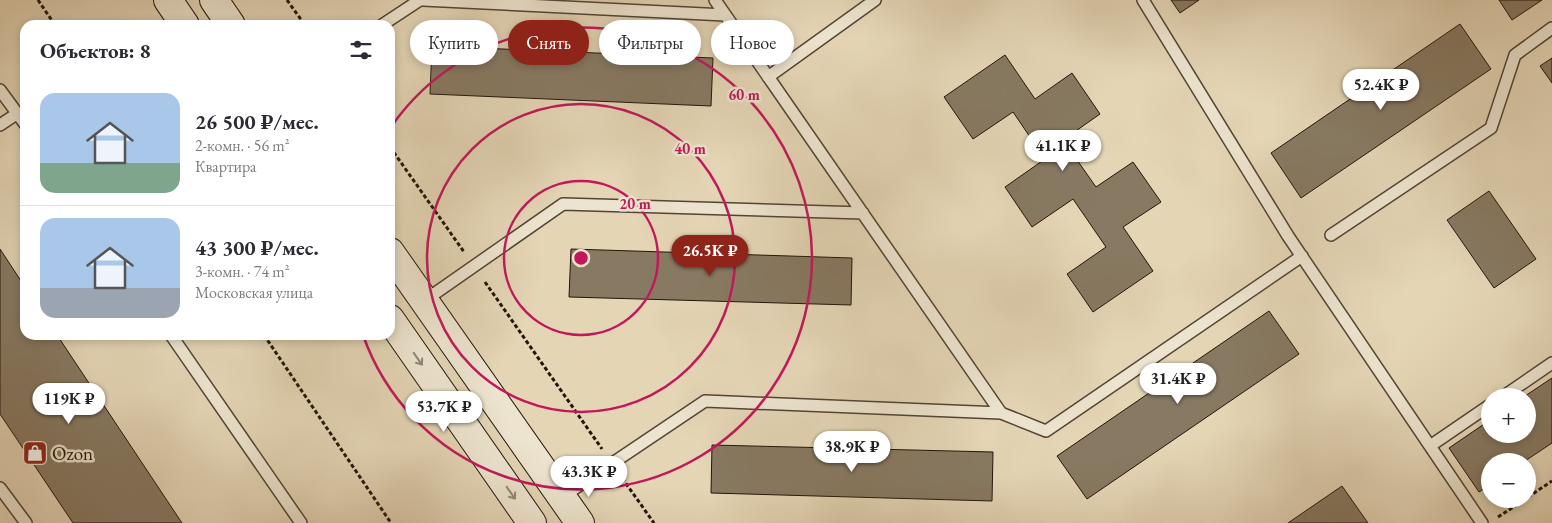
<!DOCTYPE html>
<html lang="ru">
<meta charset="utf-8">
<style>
body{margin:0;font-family:"EB Garamond",serif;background:#f7f7f7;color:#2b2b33;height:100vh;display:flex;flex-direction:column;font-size:19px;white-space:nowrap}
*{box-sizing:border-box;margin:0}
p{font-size:16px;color:#7c7c81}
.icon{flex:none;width:28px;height:28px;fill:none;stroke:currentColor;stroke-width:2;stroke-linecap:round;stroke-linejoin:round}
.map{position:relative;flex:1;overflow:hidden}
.drawer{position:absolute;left:20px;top:20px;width:375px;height:320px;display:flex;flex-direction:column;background:#fff;border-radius:15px;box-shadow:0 2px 8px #0003}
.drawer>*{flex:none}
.guide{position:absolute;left:410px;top:20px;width:475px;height:45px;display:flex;gap:10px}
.controls{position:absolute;left:1481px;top:388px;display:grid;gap:10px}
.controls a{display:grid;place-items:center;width:55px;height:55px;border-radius:50%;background:#fff;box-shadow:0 2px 8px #0003;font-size:25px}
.price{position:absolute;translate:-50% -42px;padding:0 11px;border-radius:18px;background:#fff;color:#222;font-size:16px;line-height:32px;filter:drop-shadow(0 1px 2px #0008)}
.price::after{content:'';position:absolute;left:50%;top:30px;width:15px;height:11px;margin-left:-8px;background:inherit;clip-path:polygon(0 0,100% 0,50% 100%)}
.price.active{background:#8f2418;color:#fff}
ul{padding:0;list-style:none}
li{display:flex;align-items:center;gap:15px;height:125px;padding:0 20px}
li+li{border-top:1px solid #e1e1e2}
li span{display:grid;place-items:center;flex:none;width:140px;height:100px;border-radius:15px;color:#555}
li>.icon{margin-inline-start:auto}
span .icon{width:60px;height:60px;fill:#fffc;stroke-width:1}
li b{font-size:21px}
h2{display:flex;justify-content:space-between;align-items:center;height:60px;padding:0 20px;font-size:21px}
.pill{padding:0 18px;border-radius:22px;background:#fff;box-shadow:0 2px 8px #0003;font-size:18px;line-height:45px}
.pill.active{background:#8f2418;color:#fff}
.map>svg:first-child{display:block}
</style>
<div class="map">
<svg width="1552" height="523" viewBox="0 0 1552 523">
<rect width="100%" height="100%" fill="#e4d5b5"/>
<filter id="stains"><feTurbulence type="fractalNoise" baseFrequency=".004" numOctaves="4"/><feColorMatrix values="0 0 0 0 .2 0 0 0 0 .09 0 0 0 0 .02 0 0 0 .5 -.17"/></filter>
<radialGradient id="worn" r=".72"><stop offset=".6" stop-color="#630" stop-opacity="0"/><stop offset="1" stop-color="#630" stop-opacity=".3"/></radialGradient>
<path fill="#877962" stroke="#221509" d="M 1171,0 L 1199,0 L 1180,13 Z
M 1499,0 L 1542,0 L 1512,20 Z
M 1460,24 L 1491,69 L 1301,198 L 1271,153 Z
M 432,46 L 713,58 L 711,106 L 430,94 Z
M 1005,55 L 1035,99 L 1072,73 L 1100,114 L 1063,140 L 1096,187 L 1133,162 L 1161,202 L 1123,227 L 1153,271 L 1093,312 L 1067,274 L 1106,247 L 1073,199 L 1032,227 L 1005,187 L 1045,159 L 1013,112 L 973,139 L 944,97 Z
M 1552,58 L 1552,83 L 1540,66 Z
M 1489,191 L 1536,259 L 1494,288 L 1447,220 Z
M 0,249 L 25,287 L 25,335 L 57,335 L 182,523 L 73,523 L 0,414 Z
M 571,249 L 852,258 L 851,305 L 569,297 Z
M 1269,311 L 1299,354 L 1087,499 L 1057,456 Z
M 1552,378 L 1552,443 L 1525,461 L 1490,461 L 1490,485 L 1479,492 L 1449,448 L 1490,420 L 1490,434 L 1528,434 L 1528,396 L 1525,396 Z
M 712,445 L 993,452 L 992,501 L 711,493 Z
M 1342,486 L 1368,523 L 1288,523 Z"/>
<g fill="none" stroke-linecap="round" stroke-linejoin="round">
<defs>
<path id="lane" d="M 423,0 L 725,15
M 1143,0 L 1288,236 L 1482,523
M 382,25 L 420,0
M 768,77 L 875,0
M 0,90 L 25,124
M 0,125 L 18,113
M 1331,235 L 1491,128 L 1515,55 L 1552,28
M 424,301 L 563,204 L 863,213
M 171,335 L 301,523
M 1504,396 L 1552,363
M 1001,413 L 1046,431 L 1302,256
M 1430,446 L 1490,405
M 0,488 L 26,523
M 562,497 L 705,401 L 1001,413 L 715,0"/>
<path id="secondary" d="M 168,0 L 185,25
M 214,0 L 231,25
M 390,252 L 580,523
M 390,319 L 532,523"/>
</defs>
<use href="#lane" stroke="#524534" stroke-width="14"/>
<use href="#secondary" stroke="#221509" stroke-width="30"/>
<path stroke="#221509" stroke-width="3" stroke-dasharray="4 2.5" stroke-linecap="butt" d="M 38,0 L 55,25
M 287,0 L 305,25
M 390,147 L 464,252
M 485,282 L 602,449
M 264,335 L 391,523
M 622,478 L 654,523
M 1528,497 L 1552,481
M 1498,517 L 1526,499"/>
<use href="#lane" stroke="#ede4cf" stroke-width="11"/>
<use href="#secondary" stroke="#ede4cf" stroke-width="28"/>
</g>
<defs><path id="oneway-shaft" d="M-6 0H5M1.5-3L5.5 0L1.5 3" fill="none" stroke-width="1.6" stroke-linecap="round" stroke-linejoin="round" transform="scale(1.25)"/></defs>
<g stroke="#928776">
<use href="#oneway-shaft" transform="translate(418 359) rotate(55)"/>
<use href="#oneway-shaft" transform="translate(511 493) rotate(55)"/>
</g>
<g fill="none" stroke="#c2185b" stroke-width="2.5">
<circle cx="581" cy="258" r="77"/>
<circle cx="581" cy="258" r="154"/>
<path d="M391 127A231 231 0 1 1 363 335"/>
</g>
<defs>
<symbol id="shop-square" viewBox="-11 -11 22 22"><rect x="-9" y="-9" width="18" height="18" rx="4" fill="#8f2418" stroke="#ede4cf"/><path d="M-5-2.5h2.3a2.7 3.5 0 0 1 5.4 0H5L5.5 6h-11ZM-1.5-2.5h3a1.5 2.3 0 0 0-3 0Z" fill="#fff"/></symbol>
</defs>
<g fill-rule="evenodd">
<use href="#shop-square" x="21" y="439" width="28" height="28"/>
</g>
<g text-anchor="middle" stroke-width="5" stroke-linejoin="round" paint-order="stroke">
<g font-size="19" fill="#221509" stroke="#ede4cf" text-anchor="start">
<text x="52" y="460">Ozon</text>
</g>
</g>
<circle cx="581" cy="258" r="8" fill="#c2185b" stroke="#ede4cf" stroke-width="2.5"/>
<g font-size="15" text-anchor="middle" font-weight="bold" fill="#c2185b" stroke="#ede4cf" stroke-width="5" stroke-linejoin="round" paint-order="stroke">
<text x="744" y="100">60 m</text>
<text x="690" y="154">40 m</text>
<text x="635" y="209">20 m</text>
</g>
<rect width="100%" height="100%" filter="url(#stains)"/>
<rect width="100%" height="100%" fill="url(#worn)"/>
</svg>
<div class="controls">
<a>+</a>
<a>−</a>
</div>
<b class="price" style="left:1381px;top:111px">52.4K ₽</b>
<b class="price" style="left:1063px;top:172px">41.1K ₽</b>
<b class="price active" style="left:710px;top:277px">26.5K ₽</b>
<b class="price" style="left:1178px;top:405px">31.4K ₽</b>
<b class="price" style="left:69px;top:425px">119K ₽</b>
<b class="price" style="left:444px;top:433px">53.7K ₽</b>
<b class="price" style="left:852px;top:473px">38.9K ₽</b>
<b class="price" style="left:589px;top:498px">43.3K ₽</b>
<div class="guide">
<a class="pill">Купить</a>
<a class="pill active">Снять</a>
<a class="pill">Фильтры</a>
<a class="pill">Новое</a>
</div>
<section class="drawer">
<h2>Объектов: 8<svg class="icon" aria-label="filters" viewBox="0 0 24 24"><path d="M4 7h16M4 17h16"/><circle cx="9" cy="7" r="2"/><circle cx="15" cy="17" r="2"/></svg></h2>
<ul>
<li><span style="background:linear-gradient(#a9c7e8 70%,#7fa58c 0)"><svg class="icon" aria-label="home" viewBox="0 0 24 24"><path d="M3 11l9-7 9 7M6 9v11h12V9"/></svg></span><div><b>26 500 ₽/мес.</b><p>2-комн. · 56 m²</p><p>Квартира</p></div></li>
<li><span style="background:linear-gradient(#a9c7e8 70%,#9aa5b1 0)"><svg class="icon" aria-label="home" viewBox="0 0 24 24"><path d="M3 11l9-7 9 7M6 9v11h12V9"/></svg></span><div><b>43 300 ₽/мес.</b><p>3-комн. · 74 m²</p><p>Московская улица</p></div></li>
</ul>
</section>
</div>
